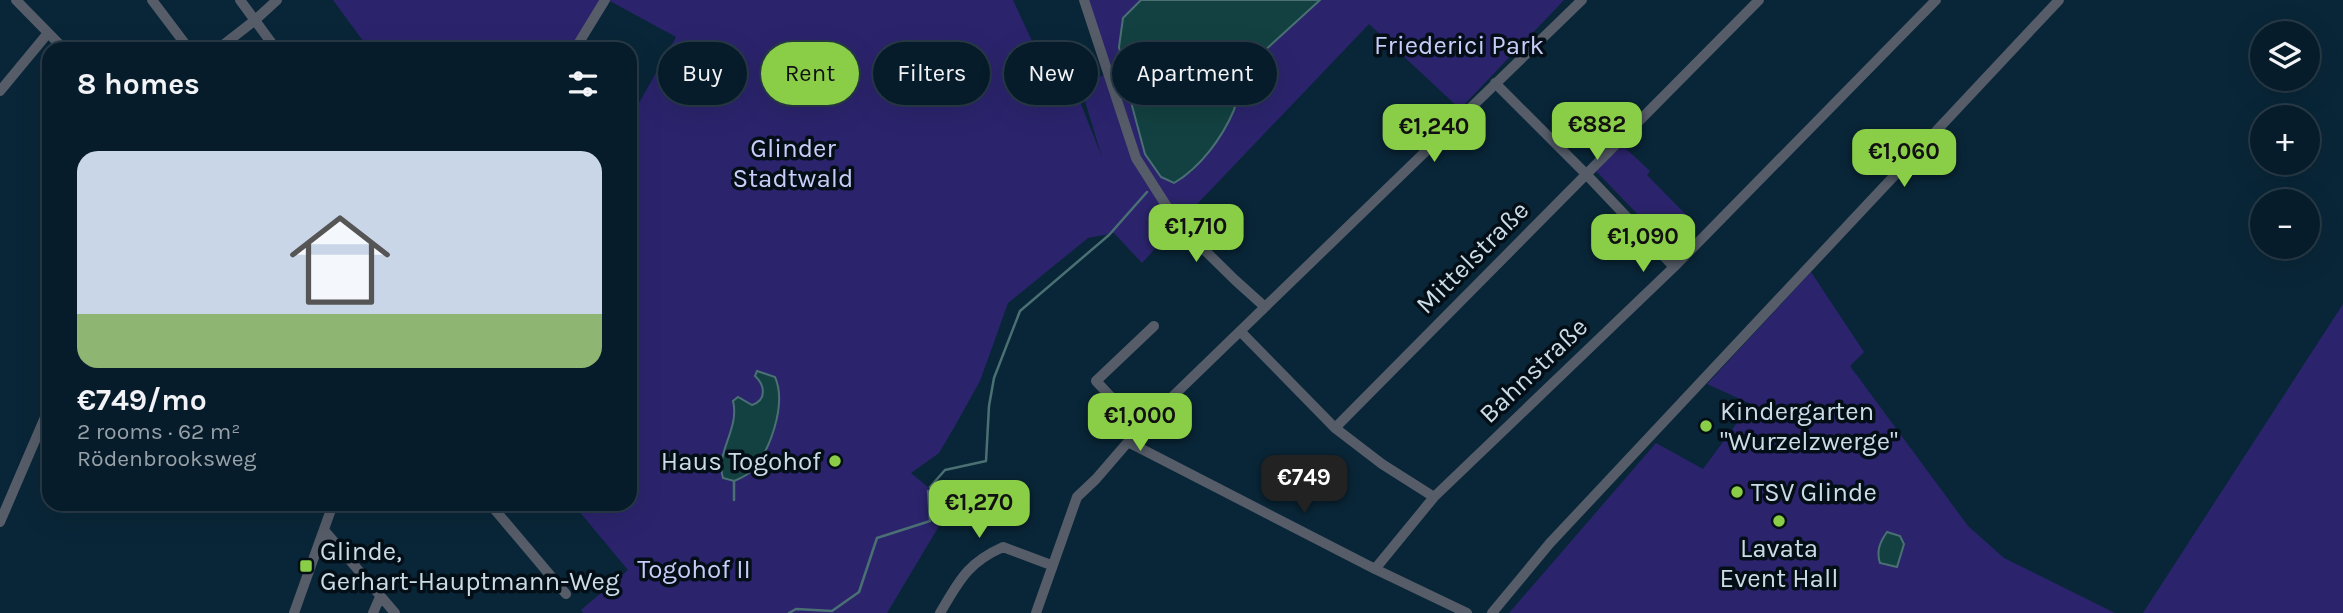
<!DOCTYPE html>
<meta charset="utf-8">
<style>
body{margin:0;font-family:Karla,sans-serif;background:#102532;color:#f1f3f6;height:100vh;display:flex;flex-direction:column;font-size:26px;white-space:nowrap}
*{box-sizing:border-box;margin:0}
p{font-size:23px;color:#98a1a8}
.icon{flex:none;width:38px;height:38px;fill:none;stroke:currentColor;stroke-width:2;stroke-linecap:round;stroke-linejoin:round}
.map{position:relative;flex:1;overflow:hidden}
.panel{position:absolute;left:42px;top:42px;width:595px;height:469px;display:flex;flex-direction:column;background:#071c2a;border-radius:21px;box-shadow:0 7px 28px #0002,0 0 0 2px #283a47}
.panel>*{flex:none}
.top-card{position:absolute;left:658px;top:42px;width:665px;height:63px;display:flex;gap:14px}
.tools{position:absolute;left:2250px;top:21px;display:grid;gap:14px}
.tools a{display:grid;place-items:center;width:70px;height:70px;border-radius:50%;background:#071c2a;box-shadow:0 7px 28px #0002,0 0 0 2px #283a47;font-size:35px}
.price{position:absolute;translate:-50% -60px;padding:0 16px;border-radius:14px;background:#8ace48;color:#111;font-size:23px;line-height:46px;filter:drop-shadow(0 2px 4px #0008)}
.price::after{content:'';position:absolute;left:50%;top:42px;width:21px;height:16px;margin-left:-10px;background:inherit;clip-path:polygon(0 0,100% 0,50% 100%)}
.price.selected{background:#222;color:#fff}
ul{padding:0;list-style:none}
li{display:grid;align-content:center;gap:14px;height:371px;padding:0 35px}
li span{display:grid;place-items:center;height:217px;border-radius:21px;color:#555}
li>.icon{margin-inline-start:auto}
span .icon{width:126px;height:126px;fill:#fffc;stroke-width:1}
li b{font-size:30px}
h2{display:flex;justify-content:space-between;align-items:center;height:84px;padding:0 35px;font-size:30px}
.pill{padding:0 24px;border-radius:32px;background:#071c2a;box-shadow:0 7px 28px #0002,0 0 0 2px #283a47;font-size:24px;line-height:63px}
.pill.selected{background:#8ace48;color:#111}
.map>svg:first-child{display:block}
</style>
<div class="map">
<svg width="2343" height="613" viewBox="0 0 2343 613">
<rect width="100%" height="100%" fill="#092638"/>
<path fill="#2b246d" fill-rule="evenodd" d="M 333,0 L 600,0 L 570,49 L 369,49 Z
M 608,0 L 1013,0 L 1056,93 L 1073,84 L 1102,157 L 1080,85 L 1106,74 L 1136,158 L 1178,224 L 1142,263 L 1114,233 L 1088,238 L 1008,303 L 980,381 L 956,424 L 939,453 L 911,473 L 951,506 L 887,613 L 583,613 L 581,610 L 628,570 L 573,504 L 630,504 L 630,119 L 676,37 ZM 755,376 L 779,386 L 777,422 L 764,451 L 723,452 L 731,436 L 735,409 L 745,402 L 752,405 C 759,402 761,397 764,389 Z
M 1087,0 L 1141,0 L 1123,18 L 1122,30 L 1191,173 L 1207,155 L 1234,109 L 1238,82 L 1256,68 L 1263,52 L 1320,0 L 1564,0 L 1460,109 L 1369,24 L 1180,222 L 1138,156 Z
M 1621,144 L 1650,171 L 1647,175 L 1697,226 L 1672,250 L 1595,170 Z
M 1811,272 L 1864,352 L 1850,366 L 1968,526 L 2004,558 L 2115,613 L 1509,613 L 1656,443 L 1703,469 L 1751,404 L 1707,384 Z
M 2343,304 L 2343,613 L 2143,613 Z"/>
<path fill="#134141" stroke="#4a7073" stroke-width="2" d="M 1141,0 L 1320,0 L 1263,52 L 1256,68 L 1238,82 C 1237,91 1237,102 1234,110 C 1222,138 1200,168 1174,183 L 1161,177 L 1145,154 L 1127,87 L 1119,47 L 1123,18 Z
M 757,371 L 775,377 C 787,404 770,454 749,473 C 745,476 739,479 734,481 L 723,478 C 715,452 740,429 733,401 L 738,397 L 752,405 C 767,400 765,385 755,376 Z
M 1887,532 L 1900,536 L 1904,544 L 1897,567 L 1880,563 C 1876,551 1880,542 1887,532 Z"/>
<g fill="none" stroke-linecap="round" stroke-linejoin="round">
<path stroke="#4a7073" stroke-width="2.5" d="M 930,487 L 945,470 L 986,461 L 989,406 L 994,378 L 1020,311 L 1109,235 L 1147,192
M 734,500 L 734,481
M 789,613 L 796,609 L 832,611 L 859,592 L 877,538 L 930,521 L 928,491"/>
<path stroke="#565d69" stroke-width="10" d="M 16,0 L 64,49
M 152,0 L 189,49
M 240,0 L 276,49
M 1084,0 L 1136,158 L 1178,224 L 1235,280 L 1265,307
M 218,49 L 254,21 L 277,0
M 575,49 L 605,0
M 1495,83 L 1586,174 L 1674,267
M 0,91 L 48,33
M 1240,331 L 1335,428 L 1382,464 L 1434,497
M 1140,428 L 1096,381 L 1154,326
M 1335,428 L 1759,0
M 1128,442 L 1375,569 L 1467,613
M 490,504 L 566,594
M 0,522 L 49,408
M 324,530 L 395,613
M 1375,569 L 1434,497 L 1674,267 L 1936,0
M 294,613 L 333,504
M 373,613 L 380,597
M 940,613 C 959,581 967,563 1003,547 L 1051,565
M 1036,613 L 1077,497 L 1096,479 L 1140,428 L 1582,0
M 1492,613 L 1550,543 L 2059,0"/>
</g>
<g fill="#8ace48" stroke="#040e16" stroke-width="2.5">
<circle cx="1706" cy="426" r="7"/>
<circle cx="835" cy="461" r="7"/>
<circle cx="1737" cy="492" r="7"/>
<circle cx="1779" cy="521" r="7"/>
<rect x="299" y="559" width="14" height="14" rx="3.5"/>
</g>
<g text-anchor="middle" stroke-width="7" stroke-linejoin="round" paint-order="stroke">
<g font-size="26" fill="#c8ccf8" stroke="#040e16">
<text x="1459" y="54">Friederici Park</text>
<text x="793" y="157">Glinder<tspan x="793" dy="30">Stadtwald</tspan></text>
<text x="694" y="578">Togohof II</text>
</g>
<g font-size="26" fill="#cbdce7" stroke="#040e16">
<text transform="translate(1472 257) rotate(-45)" y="9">Mittelstraße</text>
<text transform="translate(1533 370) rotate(-44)" y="9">Bahnstraße</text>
</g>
<g font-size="26" fill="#cbdce7" stroke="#040e16" text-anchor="start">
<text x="1720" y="420">Kindergarten<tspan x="1720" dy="30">"Wurzelzwerge"</tspan></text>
<text x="821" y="470" text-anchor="end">Haus Togohof</text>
<text x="1751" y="501">TSV Glinde</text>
<text x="1779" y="557" text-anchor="middle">Lavata<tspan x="1779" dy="30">Event Hall</tspan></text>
<text x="320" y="560">Glinde,<tspan x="320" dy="30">Gerhart-Hauptmann-Weg</tspan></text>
</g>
</g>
</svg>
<div class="tools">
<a><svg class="icon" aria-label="layers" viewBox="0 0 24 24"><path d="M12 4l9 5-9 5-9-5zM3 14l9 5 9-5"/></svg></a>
<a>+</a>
<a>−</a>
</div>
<b class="price" style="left:1597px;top:162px">€882</b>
<b class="price" style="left:1434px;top:164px">€1,240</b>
<b class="price" style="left:1904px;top:189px">€1,060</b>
<b class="price" style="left:1196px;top:264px">€1,710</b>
<b class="price" style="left:1643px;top:274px">€1,090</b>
<b class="price" style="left:1140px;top:453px">€1,000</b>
<b class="price selected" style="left:1304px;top:515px">€749</b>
<b class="price" style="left:979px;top:540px">€1,270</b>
<div class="top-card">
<a class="pill">Buy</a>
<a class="pill selected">Rent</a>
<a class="pill">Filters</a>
<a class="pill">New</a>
<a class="pill">Apartment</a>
</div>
<section class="panel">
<h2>8 homes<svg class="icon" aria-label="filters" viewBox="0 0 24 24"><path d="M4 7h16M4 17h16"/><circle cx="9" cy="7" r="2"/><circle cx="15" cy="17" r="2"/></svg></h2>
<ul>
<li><span style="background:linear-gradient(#c9d6e8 75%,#8fb573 0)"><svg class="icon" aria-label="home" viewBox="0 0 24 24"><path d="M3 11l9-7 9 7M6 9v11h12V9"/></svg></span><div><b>€749/mo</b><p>2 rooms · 62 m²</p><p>Rödenbrooksweg</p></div></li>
</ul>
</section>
</div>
